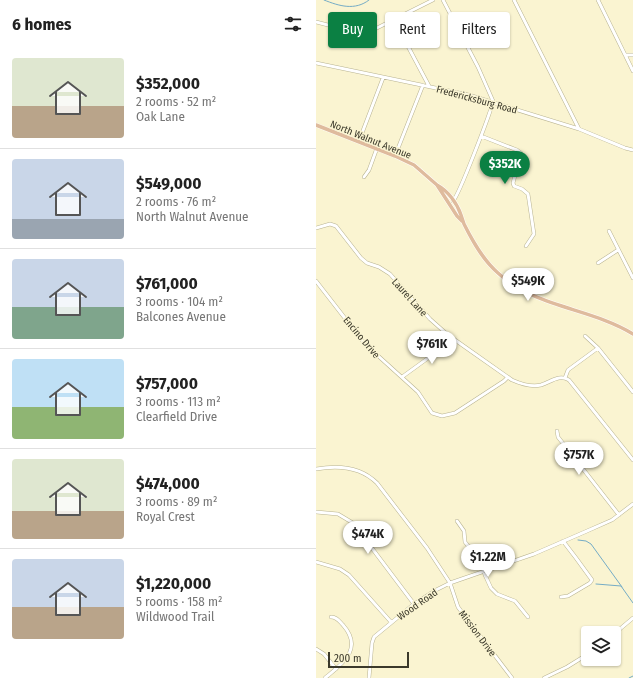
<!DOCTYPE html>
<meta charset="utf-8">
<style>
body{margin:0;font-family:"Fira Sans Condensed",sans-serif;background:#f6f6f6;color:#222;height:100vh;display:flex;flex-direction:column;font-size:15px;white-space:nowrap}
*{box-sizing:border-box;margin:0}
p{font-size:13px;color:#767676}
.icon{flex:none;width:22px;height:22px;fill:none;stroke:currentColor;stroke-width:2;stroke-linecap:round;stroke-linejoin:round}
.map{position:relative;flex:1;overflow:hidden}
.sheet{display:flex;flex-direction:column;background:#fff;width:316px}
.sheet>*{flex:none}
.top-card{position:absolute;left:12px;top:12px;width:245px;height:36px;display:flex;gap:8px}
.fabs{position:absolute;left:265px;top:626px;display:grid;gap:8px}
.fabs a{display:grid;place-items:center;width:40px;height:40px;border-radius:4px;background:#fff;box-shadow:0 1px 3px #0004;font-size:20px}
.scale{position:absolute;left:12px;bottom:10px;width:81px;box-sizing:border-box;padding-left:4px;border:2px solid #3b392b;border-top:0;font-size:11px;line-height:14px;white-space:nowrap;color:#3b392b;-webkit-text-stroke:3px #faf4d1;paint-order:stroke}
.price{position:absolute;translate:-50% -34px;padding:0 9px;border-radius:14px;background:#fff;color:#222;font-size:13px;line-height:26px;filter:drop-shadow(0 1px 2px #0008)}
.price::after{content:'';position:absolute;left:50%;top:24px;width:12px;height:9px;margin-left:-6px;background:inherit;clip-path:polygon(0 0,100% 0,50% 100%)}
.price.selected{background:#0b8043;color:#fff}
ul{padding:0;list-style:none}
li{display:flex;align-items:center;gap:12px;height:100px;padding:0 12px}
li+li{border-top:1px solid #e0e0e0}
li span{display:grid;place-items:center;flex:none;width:112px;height:80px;border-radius:4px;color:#555}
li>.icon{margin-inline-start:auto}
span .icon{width:48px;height:48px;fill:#fffc;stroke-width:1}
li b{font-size:17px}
h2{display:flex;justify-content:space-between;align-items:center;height:48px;padding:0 12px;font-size:17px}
.chip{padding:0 14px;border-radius:4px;background:#fff;box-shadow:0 1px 3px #0004;font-size:14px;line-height:36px}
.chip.selected{background:#0b8043;color:#fff}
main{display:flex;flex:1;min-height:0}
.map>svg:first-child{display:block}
</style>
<main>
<section class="sheet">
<h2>6 homes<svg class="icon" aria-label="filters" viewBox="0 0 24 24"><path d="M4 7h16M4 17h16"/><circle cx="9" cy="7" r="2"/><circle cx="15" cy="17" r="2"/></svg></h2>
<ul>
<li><span style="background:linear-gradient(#dfe7d0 60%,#b9a48a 0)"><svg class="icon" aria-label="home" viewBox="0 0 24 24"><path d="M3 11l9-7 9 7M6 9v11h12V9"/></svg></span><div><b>$352,000</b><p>2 rooms · 52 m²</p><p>Oak Lane</p></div></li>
<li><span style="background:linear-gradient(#c9d6e8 75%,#9aa5b1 0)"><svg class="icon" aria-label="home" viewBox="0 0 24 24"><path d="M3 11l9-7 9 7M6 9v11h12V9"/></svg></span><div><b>$549,000</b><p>2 rooms · 76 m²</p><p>North Walnut Avenue</p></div></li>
<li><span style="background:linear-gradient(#c9d6e8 60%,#7fa58c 0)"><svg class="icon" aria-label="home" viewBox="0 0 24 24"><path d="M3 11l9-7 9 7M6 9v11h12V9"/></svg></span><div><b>$761,000</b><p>3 rooms · 104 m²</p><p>Balcones Avenue</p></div></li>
<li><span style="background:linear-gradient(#bfe0f5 60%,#8fb573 0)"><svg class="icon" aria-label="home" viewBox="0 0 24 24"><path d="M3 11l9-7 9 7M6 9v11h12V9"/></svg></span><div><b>$757,000</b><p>3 rooms · 113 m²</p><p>Clearfield Drive</p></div></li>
<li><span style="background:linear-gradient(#dfe7d0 65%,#b9a48a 0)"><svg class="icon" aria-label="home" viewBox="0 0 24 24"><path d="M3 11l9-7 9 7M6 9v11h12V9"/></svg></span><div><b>$474,000</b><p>3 rooms · 89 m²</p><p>Royal Crest</p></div></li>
<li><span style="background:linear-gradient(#c9d6e8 60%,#b9a48a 0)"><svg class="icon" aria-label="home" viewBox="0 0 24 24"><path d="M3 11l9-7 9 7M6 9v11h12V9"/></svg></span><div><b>$1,220,000</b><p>5 rooms · 158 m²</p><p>Wildwood Trail</p></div></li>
</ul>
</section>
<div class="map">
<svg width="317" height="678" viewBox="0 0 317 678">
<rect width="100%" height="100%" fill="#faf4d1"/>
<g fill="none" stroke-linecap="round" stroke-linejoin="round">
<path stroke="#75acc6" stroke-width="1" d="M 8,0 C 23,6 39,11 53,0
M 262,540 L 270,541 L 275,544 L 306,587
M 280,584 L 305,586 L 317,603
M 313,678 L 317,676"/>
<defs>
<path id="minor" d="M 127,0 L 162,67 L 177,101 C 175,112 143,195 137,201
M 198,0 L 263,129
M 282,0 L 317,71
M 78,20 L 113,86
M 0,22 L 43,33 L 51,33 L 117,0
M 309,55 L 317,55
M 0,63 L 153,95 L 263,129 L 309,148 L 317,150
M 165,136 L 201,150 L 205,153 L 197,183 L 198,186 L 206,189 L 212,194 L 218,234 L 210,246
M 43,141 L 67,78
M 79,156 L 107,85
M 48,177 L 53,170 L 61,148
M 0,228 L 14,224 L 20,226 L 45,258 L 51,263 L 63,267 L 74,274 L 114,319 L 132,335 L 196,380 C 205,384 216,387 225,385 C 235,382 243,374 253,380 L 317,460
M 293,231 L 317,278
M 282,263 L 302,250
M 0,281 L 49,344 L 102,392 L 116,413 L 126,416 L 139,413 L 188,381 L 192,377
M 269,336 L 282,348 L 317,392
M 86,377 L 137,340
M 249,378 L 252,370 L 282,348
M 241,431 L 242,437 L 303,515
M 0,469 C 22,465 45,467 61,483 L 111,548 L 134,583 L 142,607 L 196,678
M 0,512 L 22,514 L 37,523 L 98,604
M 141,521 L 148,531 L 149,542 L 153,547 L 162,553 L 169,575 L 175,588 L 181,594 L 199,601 L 212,617
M 0,562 L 24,569 L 33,575 L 75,622
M 245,597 L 252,596 L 274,583 L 276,580 L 260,558 L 247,541
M 298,634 L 317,618
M 0,649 L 8,654 L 20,669
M 9,678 C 26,664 48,649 27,625 C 23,621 21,617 15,617
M 53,678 L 56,643 L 58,637 L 98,604 L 120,590 L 134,583 L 218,554 L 271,531 L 296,520 L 317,504
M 228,678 L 251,667 L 272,654"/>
<path id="major" d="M 0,125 L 79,156 L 98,165 L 121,185 L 141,216 L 146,221
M 121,185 C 132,191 141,203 145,215 C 146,218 147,221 148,224 C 157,242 167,260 182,273 C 220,308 275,308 317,334"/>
</defs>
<use href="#minor" stroke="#b8b391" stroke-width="4"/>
<use href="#major" stroke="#fff" stroke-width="4.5"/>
<use href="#minor" stroke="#fff" stroke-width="3"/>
<use href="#major" stroke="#dfbb9d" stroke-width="3.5"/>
</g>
<g text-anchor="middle" stroke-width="3" stroke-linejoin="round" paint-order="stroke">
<g font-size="10" fill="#3b392b" stroke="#faf4d1">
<text transform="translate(161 99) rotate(15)" y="4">Fredericksburg Road</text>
<text transform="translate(55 139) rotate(22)" y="4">North Walnut Avenue</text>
<text transform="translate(94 297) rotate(48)" y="4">Laurel Lane</text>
<text transform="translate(46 337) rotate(50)" y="4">Encino Drive</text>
<text transform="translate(101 604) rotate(-35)" y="4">Wood Road</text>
<text transform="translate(162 633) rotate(53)" y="4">Mission Drive</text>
</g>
</g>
</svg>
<div class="fabs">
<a><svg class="icon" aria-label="layers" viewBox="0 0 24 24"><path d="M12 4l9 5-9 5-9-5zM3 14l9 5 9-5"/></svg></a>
</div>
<div class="scale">200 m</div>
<b class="price selected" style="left:189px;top:185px">$352K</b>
<b class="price" style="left:212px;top:302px">$549K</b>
<b class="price" style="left:116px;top:365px">$761K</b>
<b class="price" style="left:263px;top:476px">$757K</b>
<b class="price" style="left:52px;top:555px">$474K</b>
<b class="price" style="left:172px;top:578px">$1.22M</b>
<div class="top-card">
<a class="chip selected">Buy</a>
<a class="chip">Rent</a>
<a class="chip">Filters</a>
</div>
</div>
</main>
